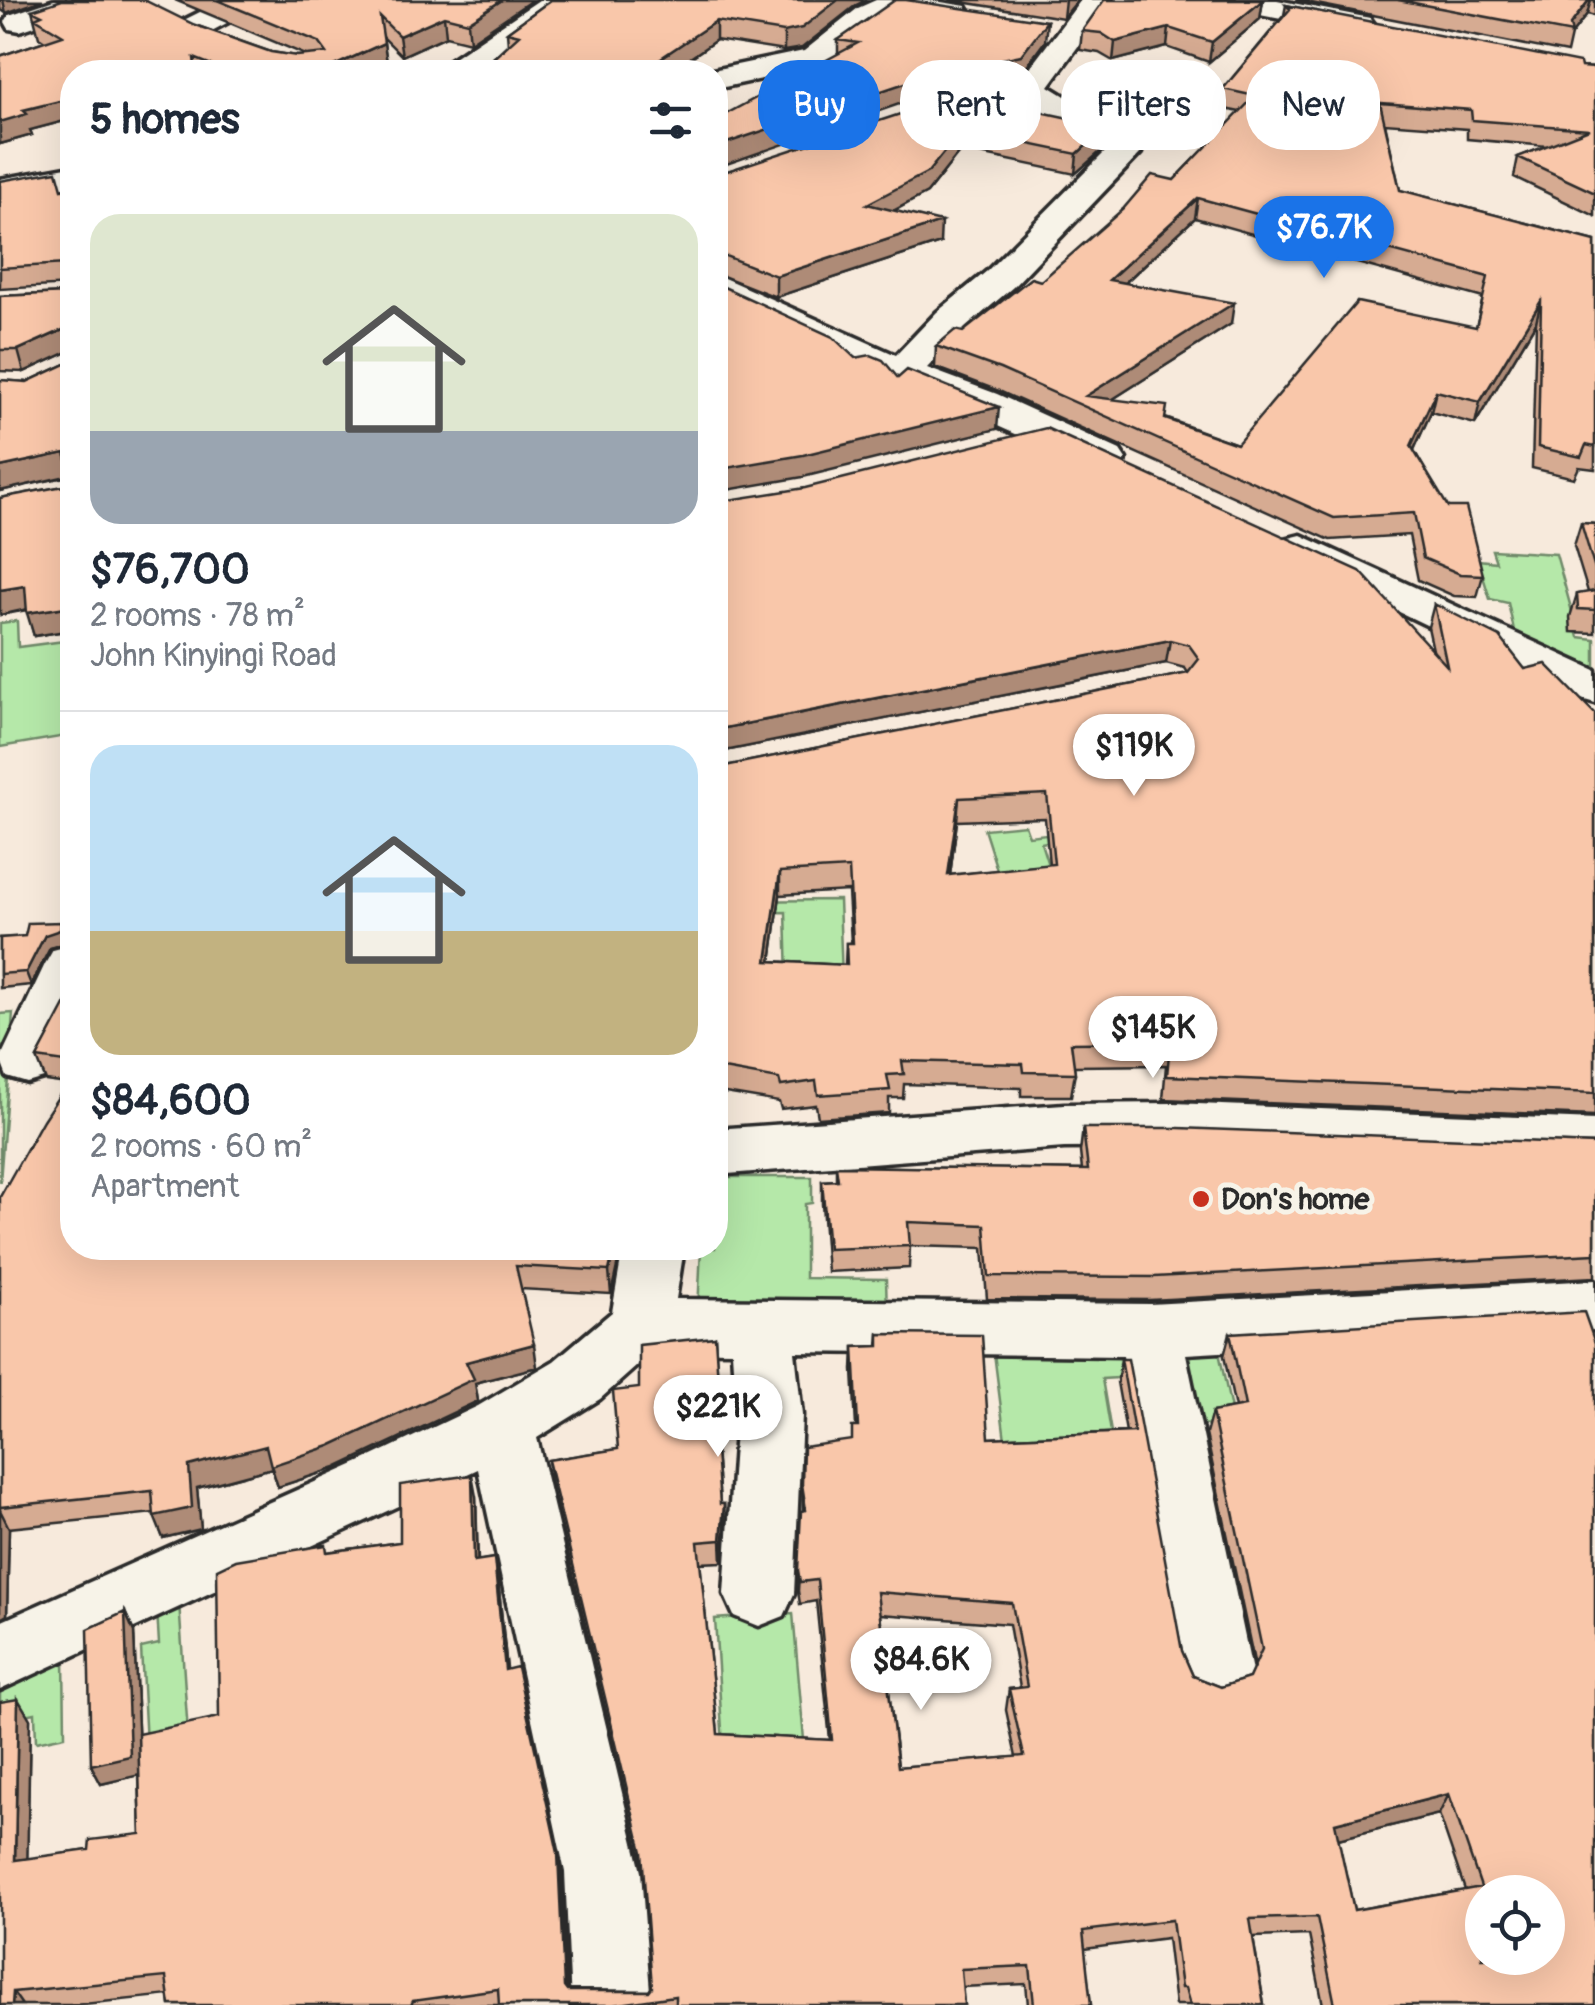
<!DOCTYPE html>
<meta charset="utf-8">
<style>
body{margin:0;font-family:Pangolin,sans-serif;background:#f6f6f7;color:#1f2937;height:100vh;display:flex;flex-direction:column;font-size:38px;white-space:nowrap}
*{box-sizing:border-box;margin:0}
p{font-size:32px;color:#747a83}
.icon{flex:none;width:55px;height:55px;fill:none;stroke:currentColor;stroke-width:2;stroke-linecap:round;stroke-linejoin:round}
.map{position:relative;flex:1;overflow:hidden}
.sheet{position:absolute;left:60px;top:60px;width:668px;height:1200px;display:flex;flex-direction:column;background:#fff;border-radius:40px;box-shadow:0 10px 40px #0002}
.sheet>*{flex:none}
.banner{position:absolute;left:758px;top:60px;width:688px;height:90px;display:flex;gap:20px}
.fabs{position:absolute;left:1465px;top:1875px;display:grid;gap:20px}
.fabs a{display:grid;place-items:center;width:100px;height:100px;border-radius:50%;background:#fff;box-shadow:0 10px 40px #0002;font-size:50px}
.price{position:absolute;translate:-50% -85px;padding:0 22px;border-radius:35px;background:#fff;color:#222;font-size:32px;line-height:65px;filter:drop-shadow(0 2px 5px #0008)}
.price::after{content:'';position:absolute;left:50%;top:60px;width:30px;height:22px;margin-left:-15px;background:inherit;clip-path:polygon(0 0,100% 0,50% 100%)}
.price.on{background:#1a73e8;color:#fff}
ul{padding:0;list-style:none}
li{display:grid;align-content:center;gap:20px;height:530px;padding:0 30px}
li+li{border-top:2px solid #e0e1e3}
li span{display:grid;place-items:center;height:310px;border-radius:30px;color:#555}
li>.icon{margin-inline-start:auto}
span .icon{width:180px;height:180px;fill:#fffc;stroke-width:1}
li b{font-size:42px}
h2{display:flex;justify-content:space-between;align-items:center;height:120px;padding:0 30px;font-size:42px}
.pill{padding:0 35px;border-radius:40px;background:#fff;box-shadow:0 10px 40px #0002;font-size:35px;line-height:90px}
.pill.on{background:#1a73e8;color:#fff}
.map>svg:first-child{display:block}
</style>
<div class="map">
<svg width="1595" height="2005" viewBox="0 0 1595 2005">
<rect width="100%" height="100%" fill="#f7eadc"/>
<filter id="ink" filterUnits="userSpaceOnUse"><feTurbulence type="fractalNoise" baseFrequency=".01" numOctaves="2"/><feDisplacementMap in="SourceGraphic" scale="20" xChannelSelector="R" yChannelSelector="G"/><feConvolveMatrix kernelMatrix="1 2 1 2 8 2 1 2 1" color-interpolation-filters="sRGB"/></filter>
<g filter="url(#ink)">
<path fill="#b5e8a9" stroke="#708a6a" stroke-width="2.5" d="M 1492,550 L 1556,554 L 1579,637 L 1595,639 L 1595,674 L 1515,635 L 1508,603 L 1490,599 L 1478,560 L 1496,562 Z
M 17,621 L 18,647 L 72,640 L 72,735 L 0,747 L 0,623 Z
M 1025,825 L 1029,836 L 1055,833 L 1058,840 L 1041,843 L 1049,868 L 998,873 L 984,829 Z
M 839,900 L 842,977 L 788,978 L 786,912 L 733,913 L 733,901 Z
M 13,1013 L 0,1182 L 0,1014 Z
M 715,1177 L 812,1177 L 812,1203 L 805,1204 L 805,1278 L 886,1279 L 887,1313 L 698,1311 L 701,1248 L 715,1248 Z
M 1154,1336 L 1219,1352 L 1234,1424 L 1194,1425 Z
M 1128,1341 L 1134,1377 L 1102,1379 L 1113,1444 L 1006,1448 L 993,1345 Z
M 178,1587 L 188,1734 L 146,1744 L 141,1648 L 159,1644 L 156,1592 Z
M 793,1613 L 804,1740 L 723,1746 L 715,1619 Z
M 64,1656 L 65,1736 L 36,1742 L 35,1713 L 0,1720 L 0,1669 Z"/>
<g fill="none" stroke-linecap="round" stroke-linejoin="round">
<defs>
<path id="minor" d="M 54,0 L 98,0 L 94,6 L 20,31 L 9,29 L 5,22 L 9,15 Z
M 224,0 L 263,0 L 259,6 L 206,34 L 184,34 L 179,27 L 184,20 Z
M 539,0 L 574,0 L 474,72 L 437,72 L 442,65 Z
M 876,0 L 928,0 L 966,6 L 970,13 L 966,20 C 942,25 918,10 896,14 C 876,17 842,52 825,65 L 814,68 L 715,89 L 715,72 L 703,72 L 804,51 L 858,8 Z
M 1081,0 L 1112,0 L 1049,86 L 1132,137 L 1141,153 L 1013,287 L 965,328 L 927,368 L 997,394 L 1120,450 L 1126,459 L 1120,468 L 1105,471 L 1090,468 C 966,410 839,358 715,299 L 715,274 L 896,355 L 937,312 L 987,271 L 1106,151 L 1022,97 L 930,118 L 918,115 L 913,108 L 918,101 L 1022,78 Z
M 1214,0 L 1277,0 L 1370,18 L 1375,25 L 1370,32 L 1359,34 L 1229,9 L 1218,6 Z
M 72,166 L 72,186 L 0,201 L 0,179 Z
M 1301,535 L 1595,670 L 1595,703 L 1578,698 L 1285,557 L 1279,548 L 1285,539 Z
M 72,945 C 76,1000 75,1027 47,1077 L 27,1083 L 7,1077 L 0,1059 L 45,964 L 53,950 Z
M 1174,1103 L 1595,1120 L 1595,1164 L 1174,1147 L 1064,1148 L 715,1175 L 715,1129 L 1064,1104 Z
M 623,1248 L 684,1248 L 676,1299 L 1150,1304 L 1595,1280 L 1595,1330 L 1186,1354 L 1252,1671 L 1241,1695 L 1216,1704 L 1191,1695 L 1180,1671 L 1123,1356 L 795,1352 L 802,1415 L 794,1594 L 784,1616 L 759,1626 L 734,1616 L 724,1594 L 736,1415 L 732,1351 L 655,1350 L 600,1399 L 537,1438 L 641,1872 L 651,2005 L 571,2005 L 565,1872 L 478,1469 L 0,1690 L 0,1622 L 362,1461 L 478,1406 L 554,1361 L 612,1312 Z"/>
</defs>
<use href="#minor" stroke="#2b2b2b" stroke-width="7"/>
<use href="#minor" fill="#f7f3e8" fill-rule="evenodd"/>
</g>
<path fill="#d6ab92" stroke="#2b2b2b" stroke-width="2.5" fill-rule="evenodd" d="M 0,0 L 43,0 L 6,13 L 0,9 Z
M 175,0 L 532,0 L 470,42 L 446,36 L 402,56 L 383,37 L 387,63 L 366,72 L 72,72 L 72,119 L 30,130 L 32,135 L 0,144 L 0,56 L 45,41 L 39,37 L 32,10 L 195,25 L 271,52 L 297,56 L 306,55 Z
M 551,0 L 867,0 L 856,5 L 802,48 L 784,51 L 716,40 L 670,72 L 478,72 L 508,44 L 507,32 Z
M 949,0 L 1078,0 L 1063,18 Z
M 1263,0 L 1260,19 L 1209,62 L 1167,47 L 1113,61 L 1099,53 L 1080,50 L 1082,31 Z
M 1296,0 L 1595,0 L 1595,16 L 1587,14 L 1571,35 L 1567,53 Z
M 1286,5 L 1581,67 L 1595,68 L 1595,216 L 1514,177 L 1518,157 L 1547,146 L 1467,139 L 1467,129 L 1385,123 L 1400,190 L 1595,241 L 1595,469 L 1579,467 L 1574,478 L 1532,468 L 1536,322 L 1475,424 L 1431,412 L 1414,450 L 1483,575 L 1477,597 L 1454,596 L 1418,580 L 1409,535 L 1330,540 L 999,391 L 935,367 L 936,346 L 963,332 L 1041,281 L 1174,180 L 1240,112 L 1220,108 L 1223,89 L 1284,15 ZM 1195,218 L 1483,298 L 1476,327 L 1237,444 L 1113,399 L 1231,324 L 1125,283 Z
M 838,40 L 1045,41 L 1020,75 L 931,93 L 838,54 Z
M 1001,86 L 1000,103 L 1100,152 L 1075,174 L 961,150 L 927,193 L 894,211 L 940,243 L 776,297 L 715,273 L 715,175 Z
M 0,181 L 62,189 L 72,187 L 72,630 L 34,636 L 27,610 L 0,615 L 0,498 L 69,485 L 69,476 L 0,491 L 0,380 L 27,382 L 68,363 L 69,351 L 24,372 L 0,371 L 0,296 L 67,293 L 70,290 L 70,285 L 0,289 Z
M 715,502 L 1433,650 L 1428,627 L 1434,604 L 1525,669 L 1595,714 L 1595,1116 L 1163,1099 L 1166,1065 L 1074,1066 L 1075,1073 L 1071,1096 L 1021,1096 L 1021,1088 L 904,1084 L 903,1098 L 889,1098 L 889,1113 L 818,1118 L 816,1105 L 781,1109 L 779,1102 L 719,1092 L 715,1114 L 715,768 L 1188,673 L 1185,668 L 1166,663 L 715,753 ZM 1045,818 L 1049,865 L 950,875 L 957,821 ZM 848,891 L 851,943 L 846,943 L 845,965 L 771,961 L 780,895 Z
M 1581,523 L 1595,524 L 1595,633 L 1571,632 L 1570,617 L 1577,594 L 1588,592 L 1574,546 Z
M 65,935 L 64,943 L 50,948 L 31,985 L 0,988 L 0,938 Z
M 72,981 L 72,1248 L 621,1248 L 611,1294 L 521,1289 L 537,1367 L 475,1383 L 478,1401 L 336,1468 L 278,1487 L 272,1468 L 197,1488 L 201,1529 L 163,1538 L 154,1513 L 9,1528 L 7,1615 L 0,1619 L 0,1197 L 67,1084 L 46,1081 L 37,1058 L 71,996 L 67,987 Z
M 1083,1128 L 1595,1144 L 1595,1277 L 1150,1300 L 987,1299 L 983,1248 L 910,1246 L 909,1268 L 827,1272 L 822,1204 L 822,1181 L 836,1180 L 836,1166 L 1082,1170 L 1080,1152 Z
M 1230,1333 L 1595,2005 L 1323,2005 L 1309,1935 L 1253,1937 L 1264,2005 L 1175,2005 L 1167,1938 L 1084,1949 L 1091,2005 L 1028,2005 L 1026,1984 L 962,1987 L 964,2005 L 170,2005 L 169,1995 L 74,2005 L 0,2005 L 30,1719 L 27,1859 L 89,1850 L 141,1834 L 139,1775 L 101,1784 L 91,1765 L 125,1612 L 134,1632 L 139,1752 L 219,1717 L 328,1552 L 400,1542 L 476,1497 L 478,1561 L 494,1558 L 498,1580 L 507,1670 L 561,1872 L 567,1990 L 649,1991 L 652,1987 L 643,1865 L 551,1482 L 548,1460 L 618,1449 L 639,1388 L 715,1337 L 721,1434 L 715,1434 L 720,1504 L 724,1504 L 725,1526 L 722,1562 L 700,1563 L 718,1734 L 830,1740 L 816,1601 L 800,1604 L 798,1591 L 803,1511 L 802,1484 L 852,1440 L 856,1427 L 853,1370 L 854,1347 L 878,1346 L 879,1334 L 989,1438 L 1126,1432 L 1117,1382 L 1121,1359 L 1182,1651 L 1193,1676 L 1221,1687 L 1249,1678 L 1255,1666 L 1206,1434 L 1212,1412 L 1235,1408 L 1224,1356 ZM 880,1614 L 1009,1624 L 1020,1688 L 1009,1689 L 1006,1710 L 1016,1757 L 898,1767 ZM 1439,1814 L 1465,1890 L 1354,1910 L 1338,1839 Z"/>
<path fill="#ae8b77" stroke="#2b2b2b" stroke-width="2.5" d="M 3,0 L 43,0 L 6,13 Z
M 502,0 L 532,0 L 470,42 L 468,22 Z
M 838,0 L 867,0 L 856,5 L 802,48 L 784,51 L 784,32 Z
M 1065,0 L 1078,0 L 1063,18 Z
M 1263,0 L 1260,19 L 1209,62 L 1212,42 Z
M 1589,0 L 1591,0 L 1587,14 L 1571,35 L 1570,25 Z
M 444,16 L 446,36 L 402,56 L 399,36 Z
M 716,21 L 716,40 L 670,72 L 640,72 Z
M 1047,21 L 1045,41 L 1020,75 L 931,93 L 715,168 L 715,147 Z
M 1169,28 L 1167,47 L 1113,61 L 1115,42 Z
M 384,43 L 387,63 L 366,72 L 328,72 L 327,69 Z
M 1001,86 L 1000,106 L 985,100 Z
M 72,98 L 72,119 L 30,130 L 32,135 L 0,144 L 0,122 L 23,110 Z
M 962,130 L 961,150 L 927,193 L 866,225 L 867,204 Z
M 1102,131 L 1100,152 L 1075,174 L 1077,154 Z
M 1198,198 L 1195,218 L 1106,300 L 1109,280 Z
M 941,222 L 940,243 L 776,297 L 776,276 Z
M 1541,301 L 1536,322 L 1475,424 L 1480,402 Z
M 1234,303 L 1231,324 L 1094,411 L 1086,396 Z
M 65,329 L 70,351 L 24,372 L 18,350 Z
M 1436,391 L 1431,412 L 1406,467 L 1411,446 Z
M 999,407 L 997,429 L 803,477 L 715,492 L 715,470 Z
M 65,453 L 71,475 L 0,491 L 0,467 Z
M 25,586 L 32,608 L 0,615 L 0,590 Z
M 72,606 L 72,630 L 34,636 L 27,613 Z
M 1170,640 L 1166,663 L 715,753 L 715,730 Z
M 959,798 L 957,821 L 947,898 L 948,875 Z
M 780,872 L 780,895 L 768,984 L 767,961 Z
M 61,922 L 65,935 L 64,943 L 50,948 L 31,985 L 26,972 L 45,935 Z
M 718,1068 L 719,1092 L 715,1114 L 715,1085 Z
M 614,1248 L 621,1248 L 611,1294 L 609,1271 Z
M 534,1344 L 537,1367 L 475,1383 L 478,1401 L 336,1468 L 278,1487 L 272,1468 L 197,1488 L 201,1529 L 163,1538 L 154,1516 L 189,1466 L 466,1362 Z
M 472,1475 L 476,1497 L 478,1583 L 474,1561 Z
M 724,1504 L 725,1526 L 722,1562 L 721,1540 Z
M 0,1510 L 9,1528 L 7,1615 L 0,1619 Z
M 494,1558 L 498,1580 L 509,1691 L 505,1670 Z
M 125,1612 L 134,1632 L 140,1775 L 101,1784 L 91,1765 Z
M 18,1699 L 30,1719 L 27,1879 L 15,1860 Z
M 1449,1794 L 1439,1814 L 1326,1842 L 1335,1823 Z
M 558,1853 L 561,1872 L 567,2005 L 564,1987 Z
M 13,1992 L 22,2005 L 12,2005 Z"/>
<path fill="#f9c7aa" stroke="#2b2b2b" stroke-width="2.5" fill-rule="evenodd" d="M 62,0 L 144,0 L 195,25 L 271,52 L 297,56 L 327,53 L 319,42 L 217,0 L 502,0 L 468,22 L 444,16 L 399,36 L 380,17 L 384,43 L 327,69 L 336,72 L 229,72 L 194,58 L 196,72 L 72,72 L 72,98 L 23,110 L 27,114 L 0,122 L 0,56 L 63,35 L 35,18 L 42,15 L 32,10 Z
M 551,0 L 838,0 L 802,28 L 784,32 L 716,21 L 640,72 L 478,72 L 519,35 L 507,32 Z
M 895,0 L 906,0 L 1047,21 L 1021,55 L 932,74 L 715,147 L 715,120 L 858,43 L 838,40 Z
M 1104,0 L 1263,0 L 1212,42 L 1169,28 L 1115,42 L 1101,33 L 1082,31 Z
M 1398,0 L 1589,0 L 1570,25 L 1572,33 Z
M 1286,5 L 1580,63 L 1581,67 L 1595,68 L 1595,193 L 1518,157 L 1589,129 L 1472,120 L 1471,110 L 1380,103 L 1400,190 L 1595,241 L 1595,447 L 1586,445 L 1581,457 L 1538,447 L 1541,301 L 1480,402 L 1436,391 L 1411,446 L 1448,507 L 1466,507 L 1483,575 L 1460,574 L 1423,558 L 1414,513 L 1334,518 L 1000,369 L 936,346 L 955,330 L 963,332 L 1031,278 L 1041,281 L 1123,209 L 1152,175 L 1174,180 L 1255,96 L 1223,89 L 1290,9 ZM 1198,198 L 1488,277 L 1476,327 L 1357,302 L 1237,444 L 1165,419 L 1167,406 L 1086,396 L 1234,303 L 1109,280 Z
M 1001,86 L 985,100 L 1087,122 L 1102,131 L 1077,154 L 962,130 L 928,172 L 867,204 L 941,222 L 776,276 L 715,252 L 715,175 L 955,96 Z
M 57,171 L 62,189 L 72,187 L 72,606 L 27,613 L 25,586 L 0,590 L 0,498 L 69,485 L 70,457 L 65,453 L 0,467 L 0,380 L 27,382 L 68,363 L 70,332 L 65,329 L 18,350 L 0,350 L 0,296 L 67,293 L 70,290 L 70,268 L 66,264 L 0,268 L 0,181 Z
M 715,283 L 833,337 L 855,358 L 871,355 L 883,360 L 898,378 L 907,370 L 999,407 L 803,455 L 715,470 Z
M 1046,428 L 1360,571 L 1447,666 L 1434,604 L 1500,637 L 1525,669 L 1546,664 L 1595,714 L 1595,1093 L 1167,1076 L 1170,1042 L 1071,1043 L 1075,1073 L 1024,1072 L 1023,1064 L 902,1061 L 904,1074 L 887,1075 L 890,1090 L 818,1095 L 816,1081 L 781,1086 L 779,1079 L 718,1068 L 715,1085 L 715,768 L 1188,673 L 1199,659 L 1189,645 L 1170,640 L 715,730 L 715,502 L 805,488 ZM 1047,794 L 1054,864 L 948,875 L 959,798 ZM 849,868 L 853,943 L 846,943 L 847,965 L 767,961 L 780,872 Z
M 1581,523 L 1595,524 L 1595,570 Z
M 1595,591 L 1595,610 L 1578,609 L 1577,594 Z
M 61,922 L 60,930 L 45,935 L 26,972 L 0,974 L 0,938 L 25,936 L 28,923 Z
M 72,992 L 72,1063 L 37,1058 Z
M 72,1076 L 72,1248 L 614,1248 L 609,1271 L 516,1266 L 534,1344 L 466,1362 L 474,1379 L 330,1446 L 271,1466 L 266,1446 L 189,1466 L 192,1507 L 187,1509 L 154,1516 L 152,1491 L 0,1507 L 0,1197 L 43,1120 Z
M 1083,1128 L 1178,1128 L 1595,1144 L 1595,1254 L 1154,1277 L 989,1276 L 985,1225 L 908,1222 L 910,1246 L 828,1249 L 822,1181 L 838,1180 L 836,1166 L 1088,1170 Z
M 1584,1312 L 1595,1343 L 1595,2005 L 1335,2005 L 1317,1917 L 1250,1919 L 1264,2005 L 1190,2005 L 1185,1988 L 1181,1988 L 1172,1920 L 1083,1931 L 1091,2005 L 1034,2005 L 1030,1966 L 961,1969 L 964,2005 L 675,2005 L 675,1996 L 613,2005 L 499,2005 L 498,1989 L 413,2001 L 411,2005 L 170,2005 L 166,1977 L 13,1992 L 12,2005 L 0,2005 L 0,1702 L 18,1699 L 15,1860 L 89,1850 L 90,1840 L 141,1834 L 138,1734 L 219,1717 L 217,1569 L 236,1560 L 326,1545 L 327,1552 L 400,1542 L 400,1485 L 472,1475 L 474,1561 L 494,1558 L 505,1670 L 517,1667 L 558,1853 L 564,1987 L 567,1991 L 649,1991 L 652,1987 L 642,1852 L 548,1460 L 618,1449 L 613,1391 L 639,1388 L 639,1345 L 715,1337 L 720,1412 L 713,1412 L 720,1504 L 724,1504 L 721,1540 L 698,1542 L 718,1734 L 832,1740 L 817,1580 L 800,1582 L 798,1570 L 801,1511 L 806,1510 L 802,1484 L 803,1447 L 852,1440 L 852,1427 L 858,1427 L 854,1347 L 879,1346 L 879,1334 L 982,1335 L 989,1438 L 1134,1432 L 1121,1359 L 1128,1359 L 1182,1651 L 1193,1676 L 1221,1687 L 1249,1678 L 1262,1649 L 1212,1412 L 1245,1406 L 1230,1333 ZM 877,1592 L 1012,1603 L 1027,1687 L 1009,1689 L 1024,1756 L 898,1767 ZM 1449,1794 L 1481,1887 L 1354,1910 L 1335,1823 ZM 1482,1892 L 1548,1892 L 1548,1958 L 1482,1958 Z
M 125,1612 L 130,1756 L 91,1765 L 88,1629 Z"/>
</g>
<circle fill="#c8321e" stroke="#f7f3e8" stroke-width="4" cx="1201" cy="1199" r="10"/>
<g text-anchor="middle" stroke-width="10" stroke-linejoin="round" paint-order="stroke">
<g font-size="30" font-weight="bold" fill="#2b2b2b" stroke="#f7f3e8" text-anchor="start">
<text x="1221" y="1209">Don's home</text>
</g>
</g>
</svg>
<div class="fabs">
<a><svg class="icon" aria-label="locate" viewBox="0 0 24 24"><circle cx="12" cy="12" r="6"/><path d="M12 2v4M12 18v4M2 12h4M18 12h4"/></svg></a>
</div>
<b class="price on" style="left:1324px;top:281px">$76.7K</b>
<b class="price" style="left:1134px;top:799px">$119K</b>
<b class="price" style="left:1153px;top:1081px">$145K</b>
<b class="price" style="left:718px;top:1460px">$221K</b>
<b class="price" style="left:921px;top:1713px">$84.6K</b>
<div class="banner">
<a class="pill on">Buy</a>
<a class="pill">Rent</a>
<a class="pill">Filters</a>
<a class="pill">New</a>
</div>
<section class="sheet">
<h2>5 homes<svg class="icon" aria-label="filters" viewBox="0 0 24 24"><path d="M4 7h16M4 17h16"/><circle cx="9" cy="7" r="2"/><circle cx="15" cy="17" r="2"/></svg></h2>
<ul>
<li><span style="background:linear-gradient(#dfe7d0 70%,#9aa5b1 0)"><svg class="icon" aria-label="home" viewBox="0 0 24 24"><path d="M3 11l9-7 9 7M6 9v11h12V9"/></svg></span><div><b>$76,700</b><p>2 rooms · 78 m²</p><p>John Kinyingi Road</p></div></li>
<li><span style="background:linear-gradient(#bfe0f5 60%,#c2b280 0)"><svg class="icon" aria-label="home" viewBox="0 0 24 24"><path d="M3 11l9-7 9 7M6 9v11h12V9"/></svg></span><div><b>$84,600</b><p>2 rooms · 60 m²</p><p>Apartment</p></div></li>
</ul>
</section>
</div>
